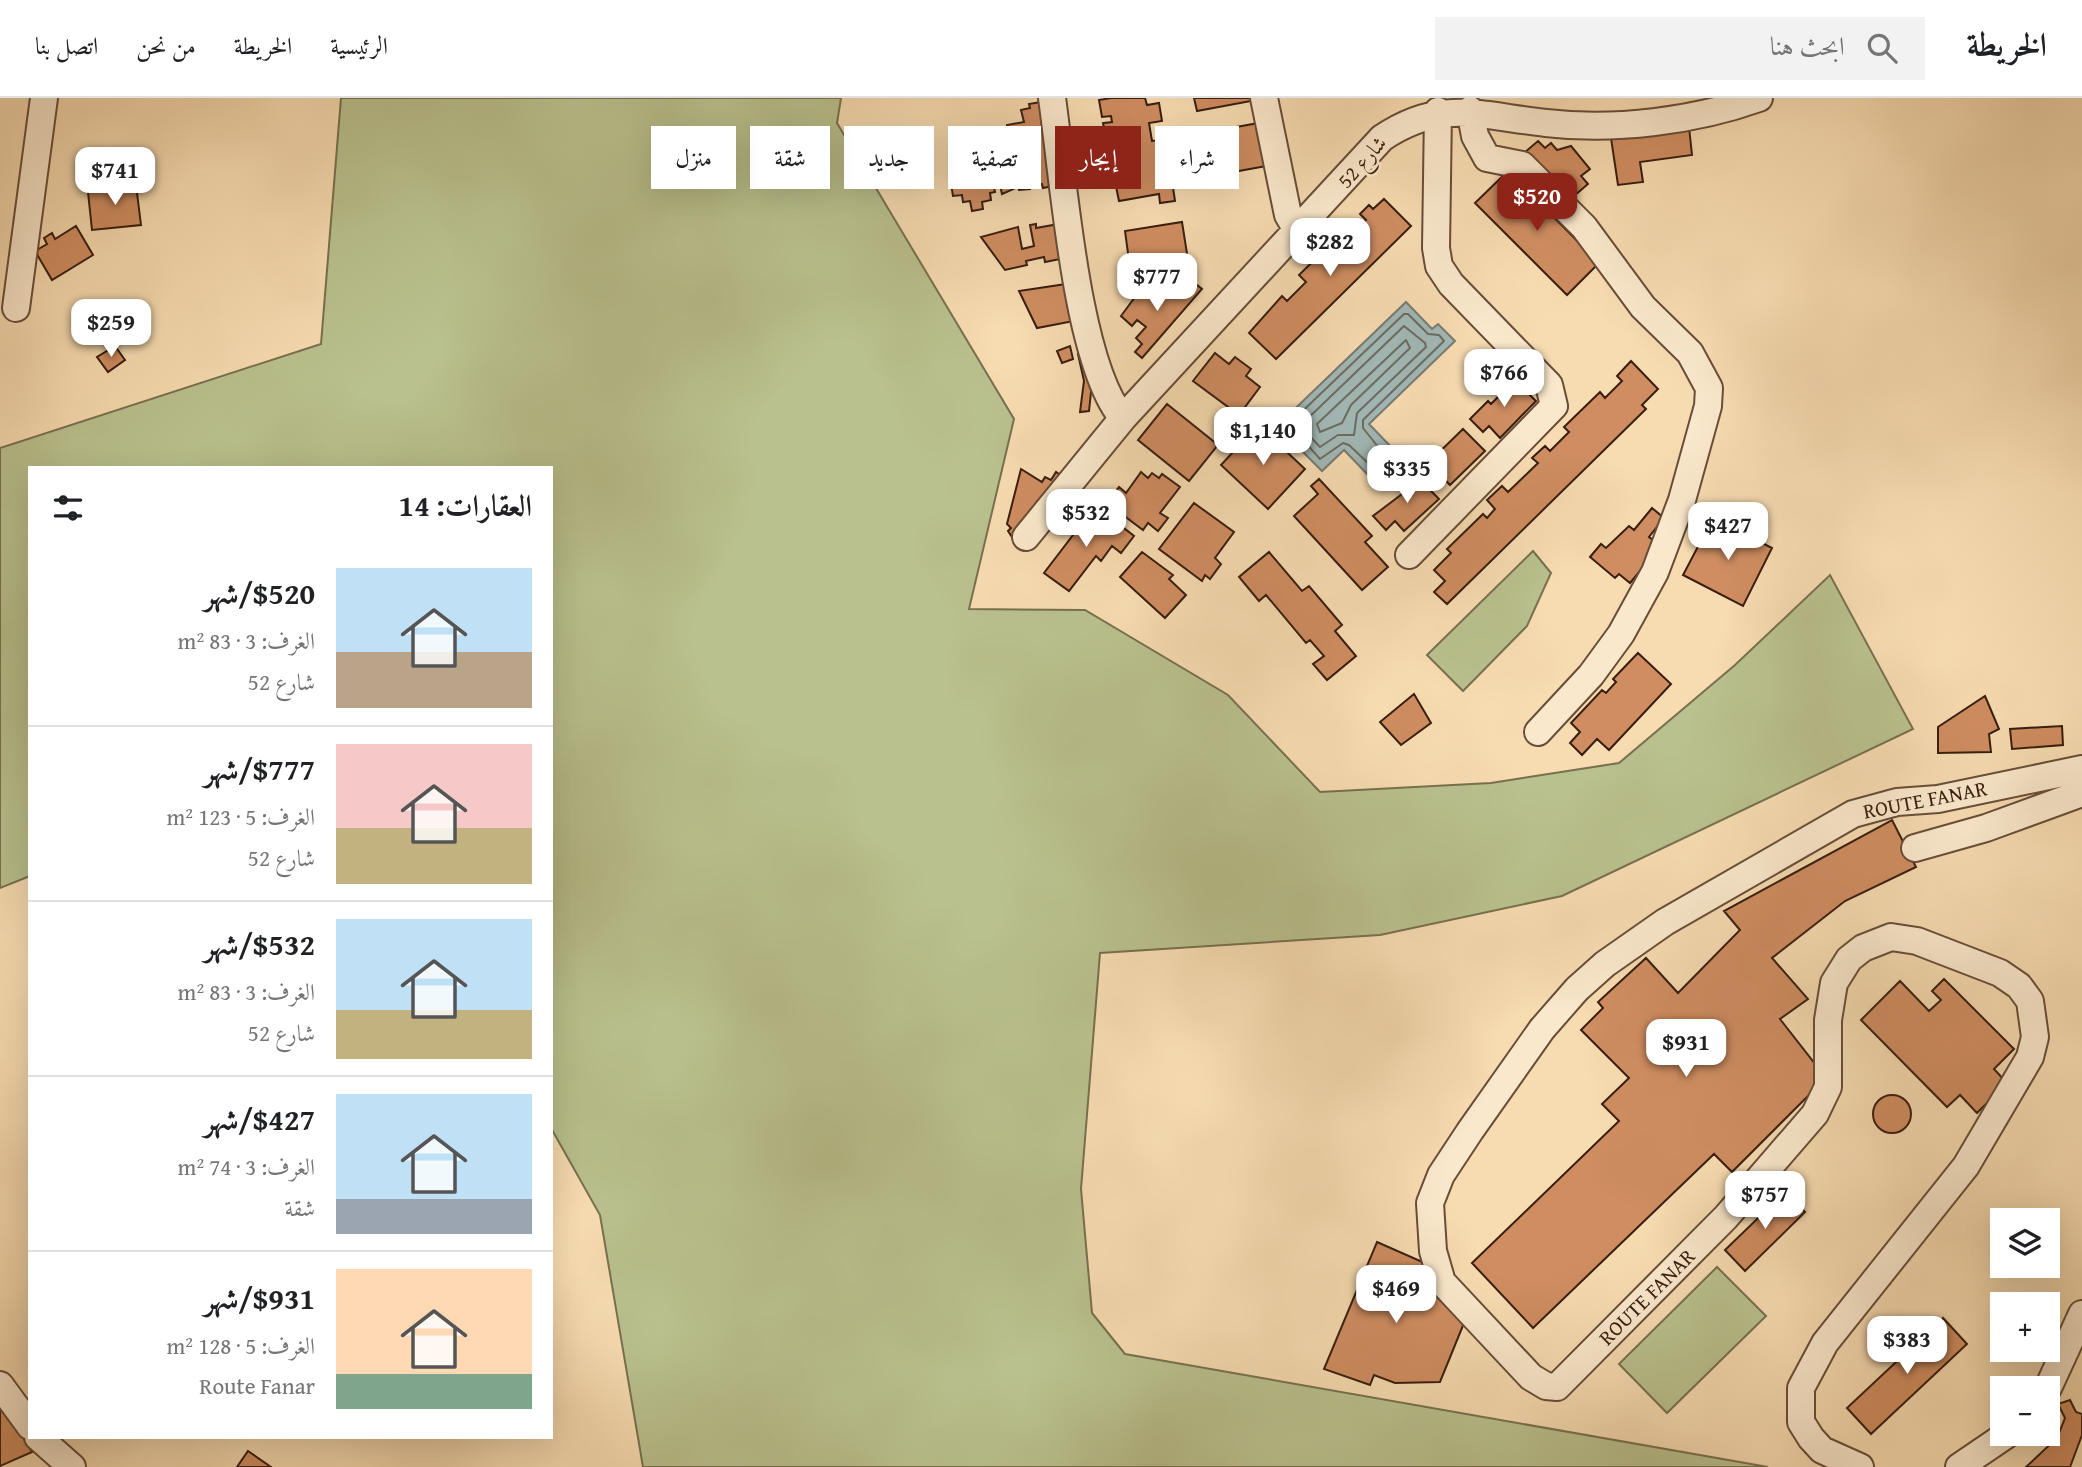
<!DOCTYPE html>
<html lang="ar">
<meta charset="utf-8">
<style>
body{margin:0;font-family:"Gentium Book Plus",Amiri,serif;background:#f2f2f2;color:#202124;direction:rtl;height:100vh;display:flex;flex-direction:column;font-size:26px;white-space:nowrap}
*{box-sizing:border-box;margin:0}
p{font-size:23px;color:#757577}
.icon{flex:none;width:38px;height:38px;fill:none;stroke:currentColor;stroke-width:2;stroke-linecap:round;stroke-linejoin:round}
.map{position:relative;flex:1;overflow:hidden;direction:ltr}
.drawer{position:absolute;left:28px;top:368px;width:525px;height:973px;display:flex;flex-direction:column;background:#fff;border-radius:0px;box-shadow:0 7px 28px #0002;direction:rtl}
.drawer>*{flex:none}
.hud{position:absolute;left:574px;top:28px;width:665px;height:63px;direction:rtl;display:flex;gap:14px}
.tools{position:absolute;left:1990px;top:1110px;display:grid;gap:14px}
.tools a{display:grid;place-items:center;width:70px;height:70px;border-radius:0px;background:#fff;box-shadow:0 7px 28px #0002;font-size:35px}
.price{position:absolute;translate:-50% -60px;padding:0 16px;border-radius:14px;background:#fff;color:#222;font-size:23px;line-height:46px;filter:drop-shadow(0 2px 4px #0008)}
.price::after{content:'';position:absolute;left:50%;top:42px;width:21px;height:16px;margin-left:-10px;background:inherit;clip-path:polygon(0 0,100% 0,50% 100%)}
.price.selected{background:#8f2418;color:#fff}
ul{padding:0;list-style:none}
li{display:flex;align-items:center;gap:21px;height:175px;padding:0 21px}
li+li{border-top:2px solid #e0e0e0}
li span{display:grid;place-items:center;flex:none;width:196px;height:140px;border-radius:0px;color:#555}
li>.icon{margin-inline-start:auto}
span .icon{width:84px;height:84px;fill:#fffc;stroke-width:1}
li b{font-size:30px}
h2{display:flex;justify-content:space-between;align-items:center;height:84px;padding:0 21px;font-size:30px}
.chip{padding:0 24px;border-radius:0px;background:#fff;box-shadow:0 7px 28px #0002;font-size:24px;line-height:63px}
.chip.selected{background:#8f2418;color:#fff}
header{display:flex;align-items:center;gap:42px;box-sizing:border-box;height:98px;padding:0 35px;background:#fff;border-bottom:2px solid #e0e0e0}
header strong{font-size:33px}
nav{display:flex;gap:38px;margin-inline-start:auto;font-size:24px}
.search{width:490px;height:63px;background:#f2f2f2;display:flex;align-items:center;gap:18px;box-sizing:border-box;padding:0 24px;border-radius:0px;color:#757577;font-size:26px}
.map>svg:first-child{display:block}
</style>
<header>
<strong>الخريطة</strong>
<div class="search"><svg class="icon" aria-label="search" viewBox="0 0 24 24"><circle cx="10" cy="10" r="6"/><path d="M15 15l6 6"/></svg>ابحث هنا</div>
<nav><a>الرئيسية</a><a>الخريطة</a><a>من نحن</a><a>اتصل بنا</a></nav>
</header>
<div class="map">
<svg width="2082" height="1369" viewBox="0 0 2082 1369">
<rect width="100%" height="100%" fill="#f7dbb1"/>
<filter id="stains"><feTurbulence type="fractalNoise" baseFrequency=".00286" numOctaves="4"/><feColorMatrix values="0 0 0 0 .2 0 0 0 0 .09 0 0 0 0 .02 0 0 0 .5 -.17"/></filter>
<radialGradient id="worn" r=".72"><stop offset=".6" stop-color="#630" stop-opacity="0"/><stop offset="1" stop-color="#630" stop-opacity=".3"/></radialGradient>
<path fill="#b9c18e" stroke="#78704f" stroke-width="2" d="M 341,0 L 841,0 L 837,25 L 1014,321 L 969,511 L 1085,512 L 1228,597 L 1320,694 L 1491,685 L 1619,665 L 1735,567 L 1830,477 L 1913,631 L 1562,798 L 1380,837 L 1100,855 L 1081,1091 L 1092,1215 L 1125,1256 L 1768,1369 L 643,1369 L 600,1117 L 551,1030 L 551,369 L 30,369 L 30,778 L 0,790 L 0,350 L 321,246 Z
M 1533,453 L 1551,475 L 1527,528 L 1463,593 L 1427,557 Z
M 1717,1169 L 1766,1218 L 1667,1315 L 1619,1266 Z"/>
<path fill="#a1b8b6" stroke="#777a74" stroke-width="2" d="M 1406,204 L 1432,231 L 1438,226 L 1455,243 L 1369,326 L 1395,353 L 1369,378 L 1344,352 L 1322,373 L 1277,328 Z"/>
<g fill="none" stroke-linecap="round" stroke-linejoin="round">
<path stroke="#6c6b63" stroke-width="2" d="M 1404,216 L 1408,216 L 1428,236 L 1439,237 L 1444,243 L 1363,322 L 1363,330 L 1383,355 L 1369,366 L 1349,347 L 1343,345 L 1320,361 L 1289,326 Z
M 1404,228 L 1425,245 L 1426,249 L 1357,315 L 1354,337 L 1338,337 L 1320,349 L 1302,330 L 1302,326 Z
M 1406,242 L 1410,250 L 1351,307 L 1342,325 L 1320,334 L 1317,326 Z"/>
</g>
<path fill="#cf8d61" stroke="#381e10" stroke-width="2" d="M 1111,0 L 1145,0 L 1147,7 L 1159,5 L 1162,23 L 1149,25 L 1152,43 L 1167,41 L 1171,66 L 1158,68 L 1159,78 L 1171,76 L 1175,103 L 1160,105 L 1159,96 L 1119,103 L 1103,25 L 1112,24 L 1111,18 L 1102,19 L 1099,2 Z
M 1194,0 L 1250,0 L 1251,3 L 1197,13 Z
M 1047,3 L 1058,87 L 1043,90 L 1042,86 L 1034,87 L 1032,73 L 1027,74 L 1030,91 L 1019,92 L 1018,89 L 1002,96 L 998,78 L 992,79 L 995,94 L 990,95 L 991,102 L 982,104 L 983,111 L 972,113 L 970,103 L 963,104 L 962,97 L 953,98 L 951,86 L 959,85 L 958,79 L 951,80 L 949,68 L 962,62 L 961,57 L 981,53 L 980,48 L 990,46 L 991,53 L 995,52 L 992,36 L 1002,34 L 1007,31 L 1007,27 L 1024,24 L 1021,12 L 1030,10 L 1029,6 Z
M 1264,24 L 1272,67 L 1211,78 L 1203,35 Z
M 1689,29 L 1692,57 L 1640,64 L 1643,84 L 1618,87 L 1611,40 Z
M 1538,43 L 1545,50 L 1551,45 L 1557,52 L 1571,48 L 1590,71 L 1581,78 L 1588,86 L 1567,104 L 1524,55 Z
M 1508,73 L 1599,165 L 1567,197 L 1475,105 Z
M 124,82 L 125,89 L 136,87 L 141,127 L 92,132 L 88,94 L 112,91 L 111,84 Z
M 1384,101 L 1411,128 L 1276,261 L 1249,235 L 1282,198 L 1287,203 L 1306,184 L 1299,177 L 1343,134 L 1349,139 L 1366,122 L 1360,116 L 1369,107 L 1373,111 Z
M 1182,124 L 1188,162 L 1130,170 L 1125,133 Z
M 1064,125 L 1065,160 L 1045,164 L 1044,159 L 1026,163 L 1027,167 L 1005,172 L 981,139 L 1018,129 L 1022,151 L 1034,148 L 1030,127 L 1036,126 L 1036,130 Z
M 76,128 L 93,157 L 52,182 L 35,153 L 47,146 L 44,140 L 52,135 L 55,141 Z
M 1073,185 L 1079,222 L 1037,230 L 1019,193 Z
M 1182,186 L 1188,191 L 1197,187 L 1202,191 L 1142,260 L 1135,254 L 1142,246 L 1136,240 L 1146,229 L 1137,222 L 1132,228 L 1121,218 L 1144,187 L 1153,195 L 1157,190 L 1171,198 Z
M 115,248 L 125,262 L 108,274 L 97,259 Z
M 1070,248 L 1073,261 L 1062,265 L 1057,253 Z
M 1087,255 L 1092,285 L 1089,313 L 1080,314 L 1084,283 L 1078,256 Z
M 1215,255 L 1229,266 L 1235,259 L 1251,271 L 1246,278 L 1260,289 L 1239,317 L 1193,283 Z
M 1631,263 L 1658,291 L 1642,307 L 1646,311 L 1447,506 L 1434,494 L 1445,483 L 1434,472 L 1451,455 L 1447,451 L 1483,416 L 1487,420 L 1495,411 L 1487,402 L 1502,388 L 1508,394 L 1538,365 L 1532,360 L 1545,348 L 1550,353 L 1569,334 L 1564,329 L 1600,294 L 1605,300 L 1622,283 L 1617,278 Z
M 1511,279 L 1536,303 L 1500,340 L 1489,328 L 1483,334 L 1470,321 L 1488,303 L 1491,306 L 1504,293 L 1501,290 Z
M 1167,306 L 1218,347 L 1189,383 L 1138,342 Z
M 1258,327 L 1305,371 L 1268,411 L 1221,367 Z
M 1463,331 L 1485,353 L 1450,387 L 1428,365 Z
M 1021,371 L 1042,384 L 1045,379 L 1051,382 L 1056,374 L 1066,381 L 1017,447 L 1008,433 L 1011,430 L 1007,426 Z
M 1141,374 L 1148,380 L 1152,375 L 1159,380 L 1162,376 L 1180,389 L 1160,415 L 1168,420 L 1158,433 L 1148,425 L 1143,432 L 1107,405 L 1119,389 L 1126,395 Z
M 1415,377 L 1439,401 L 1404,433 L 1395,423 L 1386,432 L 1373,418 L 1406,393 L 1402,389 Z
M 1319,381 L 1372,438 L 1365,444 L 1388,469 L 1362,492 L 1294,418 L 1318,396 L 1311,388 Z
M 1194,405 L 1234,434 L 1215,460 L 1221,466 L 1210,481 L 1205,477 L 1202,483 L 1159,451 Z
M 1652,410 L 1664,420 L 1649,439 L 1661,448 L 1630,485 L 1619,476 L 1615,480 L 1590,459 L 1601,446 L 1606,450 L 1629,428 L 1634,432 Z
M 1082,416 L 1096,427 L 1100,421 L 1106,426 L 1111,420 L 1134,438 L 1121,455 L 1112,448 L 1101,463 L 1096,458 L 1069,493 L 1044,475 L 1073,437 L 1068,434 Z
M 1713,420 L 1772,450 L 1743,508 L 1683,477 Z
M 1142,454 L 1173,477 L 1169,481 L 1186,497 L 1165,520 L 1120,479 Z
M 1269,454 L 1302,493 L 1309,488 L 1342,527 L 1335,533 L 1356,558 L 1327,582 L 1313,566 L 1324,558 L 1310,542 L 1306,545 L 1266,497 L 1259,503 L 1239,479 Z
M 1638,555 L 1671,586 L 1609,652 L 1597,641 L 1582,657 L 1570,645 L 1580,634 L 1571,625 L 1602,592 L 1606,595 L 1616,584 L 1613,581 Z
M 1414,596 L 1431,625 L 1401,647 L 1380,624 Z
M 1985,598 L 1999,631 L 1989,636 L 1991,654 L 1938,655 L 1938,629 Z
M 2062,628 L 2063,647 L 2012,651 L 2010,631 Z
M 1892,722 L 1916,769 L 1845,803 L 1772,860 L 1808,901 L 1780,921 L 1826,980 L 1732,1074 L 1714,1056 L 1533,1230 L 1472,1165 L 1619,1023 L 1602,1006 L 1629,980 L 1581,932 L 1603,910 L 1598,904 L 1646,860 L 1678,895 L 1740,832 L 1724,813 Z
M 1944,881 L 2014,951 L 1994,971 L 2007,985 L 1977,1015 L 1960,997 L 1947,1009 L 1861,922 L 1900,883 L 1929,913 L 1941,902 L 1932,893 Z
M1873 1016a19 19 0 1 1 38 0a19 19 0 1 1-38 0Z
M 1785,1094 L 1805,1114 L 1745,1173 L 1725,1152 Z
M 1377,1144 L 1427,1166 L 1422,1179 L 1440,1189 L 1464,1225 L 1440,1284 L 1395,1285 L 1374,1277 L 1370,1287 L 1324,1271 Z
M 1943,1220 L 1967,1246 L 1871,1336 L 1847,1310 Z
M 0,1302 L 32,1354 L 0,1368 Z
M 2070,1302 L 2076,1314 L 2082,1316 L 2082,1337 L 2070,1369 L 2026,1369 L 2057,1340 L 2065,1320 L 2058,1306 Z
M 248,1353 L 271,1369 L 237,1369 Z"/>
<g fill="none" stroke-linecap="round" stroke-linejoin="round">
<defs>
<path id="minor" d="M 1052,0 C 1063,75 1076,267 1123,320
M 1264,0 L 1288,117 L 1298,134
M 1470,12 L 1475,38 L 1487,60 L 1522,67 L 1584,129 L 1643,209 L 1690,255 L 1709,290 L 1708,308 L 1682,402 L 1655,474 L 1621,536 L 1591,577 L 1538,634
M 16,210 L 44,0
M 1026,439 L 1123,320 L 1382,40 C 1442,0 1480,18 1546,25 C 1614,33 1695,23 1759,0
M 1409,457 L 1554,308 L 1549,287 L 1451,186 L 1439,168 L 1436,150 L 1438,13
M 1915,750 L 1986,730 L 2082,695
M 0,1287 L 30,1328
M 2048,1290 L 2082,1216
M 38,1339 L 72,1369
M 1860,1369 L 1822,1352 L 1811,1340 L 1801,1324 L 1801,1290 L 1825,1245 L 1966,1068 L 2030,959 L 2035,939 L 2030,903 L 2019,888 L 2000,875 L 1917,843 L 1891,839 L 1863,850 L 1849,861 L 1834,885 L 1828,922 L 1828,989 L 1815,1016 L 1726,1119 L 1557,1289 L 1546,1288 L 1531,1279 L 1442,1184 L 1433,1153 L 1430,1105 L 1441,1077 L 1470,1033 L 1542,931 L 1577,891 L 1605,866 L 1665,824 L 1853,716 L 1897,704 L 1938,701 L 2082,671
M 1959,1369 L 2009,1335"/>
</defs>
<use href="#minor" stroke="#684d38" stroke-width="30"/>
<use href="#minor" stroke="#fae8cc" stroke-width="26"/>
</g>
<g text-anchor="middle" stroke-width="5" stroke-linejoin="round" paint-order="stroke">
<g font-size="21" fill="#381e10" stroke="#fae8cc">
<text transform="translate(1362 64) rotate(-48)" y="7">شارع 52</text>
<text transform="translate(1925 702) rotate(-11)" y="7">ROUTE FANAR</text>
<text transform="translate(1647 1199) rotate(-45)" y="7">ROUTE FANAR</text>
</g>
</g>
<rect width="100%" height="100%" filter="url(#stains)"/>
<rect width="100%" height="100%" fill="url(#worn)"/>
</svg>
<div class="tools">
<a><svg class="icon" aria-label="layers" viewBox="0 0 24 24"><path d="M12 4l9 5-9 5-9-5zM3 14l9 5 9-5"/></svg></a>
<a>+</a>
<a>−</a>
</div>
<b class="price" style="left:115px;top:109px">$741</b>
<b class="price selected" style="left:1537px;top:135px">$520</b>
<b class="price" style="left:1330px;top:180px">$282</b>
<b class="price" style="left:1157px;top:215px">$777</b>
<b class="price" style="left:111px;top:261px">$259</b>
<b class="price" style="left:1504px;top:311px">$766</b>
<b class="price" style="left:1263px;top:369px">$1,140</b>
<b class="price" style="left:1407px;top:407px">$335</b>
<b class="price" style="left:1086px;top:451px">$532</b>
<b class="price" style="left:1728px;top:464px">$427</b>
<b class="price" style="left:1686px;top:981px">$931</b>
<b class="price" style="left:1765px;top:1133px">$757</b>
<b class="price" style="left:1396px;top:1227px">$469</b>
<b class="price" style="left:1907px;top:1278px">$383</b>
<div class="hud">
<a class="chip">شراء</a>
<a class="chip selected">إيجار</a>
<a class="chip">تصفية</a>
<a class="chip">جديد</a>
<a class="chip">شقة</a>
<a class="chip">منزل</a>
</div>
<section class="drawer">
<h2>العقارات: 14<svg class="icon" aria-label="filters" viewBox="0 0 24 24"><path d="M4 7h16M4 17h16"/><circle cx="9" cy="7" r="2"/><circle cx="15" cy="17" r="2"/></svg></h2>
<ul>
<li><span style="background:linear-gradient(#bfe0f5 60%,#b9a48a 0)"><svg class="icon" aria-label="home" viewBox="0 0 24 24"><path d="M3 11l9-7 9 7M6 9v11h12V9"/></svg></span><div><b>$520/شهر</b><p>الغرف: 3 · 83 m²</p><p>شارع 52</p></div></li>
<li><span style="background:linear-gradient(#f6c9c9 60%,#c2b280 0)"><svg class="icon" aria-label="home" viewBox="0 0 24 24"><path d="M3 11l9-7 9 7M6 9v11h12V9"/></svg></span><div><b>$777/شهر</b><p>الغرف: 5 · 123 m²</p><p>شارع 52</p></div></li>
<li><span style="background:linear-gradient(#bfe0f5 65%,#c2b280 0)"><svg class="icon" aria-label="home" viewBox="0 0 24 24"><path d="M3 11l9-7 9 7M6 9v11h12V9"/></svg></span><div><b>$532/شهر</b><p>الغرف: 3 · 83 m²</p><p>شارع 52</p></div></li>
<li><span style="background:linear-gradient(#bfe0f5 75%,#9aa5b1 0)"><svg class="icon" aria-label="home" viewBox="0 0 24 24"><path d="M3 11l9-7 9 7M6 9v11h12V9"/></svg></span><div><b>$427/شهر</b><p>الغرف: 3 · 74 m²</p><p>شقة</p></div></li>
<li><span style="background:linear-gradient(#ffd9b3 75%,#7fa58c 0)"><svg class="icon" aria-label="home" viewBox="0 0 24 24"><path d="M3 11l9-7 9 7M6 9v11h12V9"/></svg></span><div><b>$931/شهر</b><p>الغرف: 5 · 128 m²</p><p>Route Fanar</p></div></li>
</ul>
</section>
</div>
